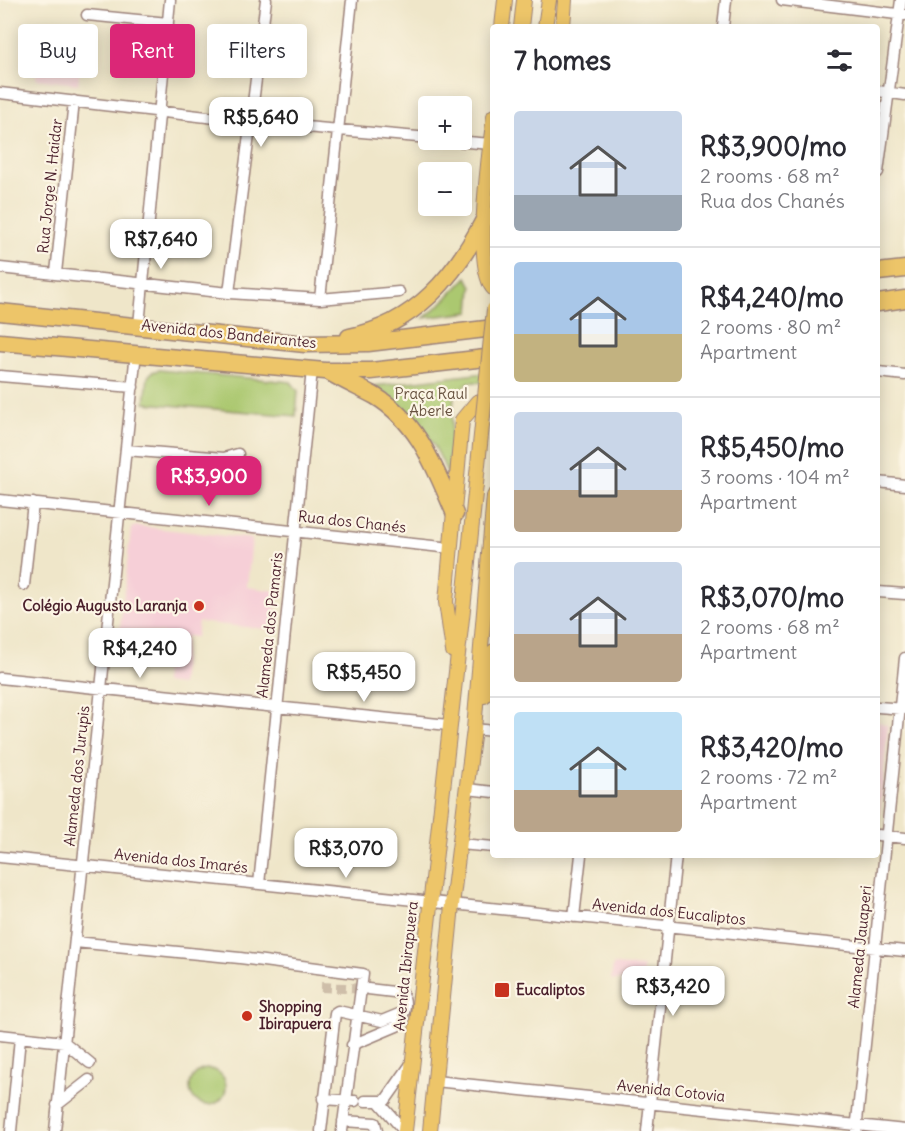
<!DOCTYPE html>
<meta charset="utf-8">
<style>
body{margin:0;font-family:Delius,sans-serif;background:#f7f7f7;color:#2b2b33;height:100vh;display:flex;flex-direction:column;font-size:22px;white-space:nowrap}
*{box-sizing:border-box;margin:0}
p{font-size:20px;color:#7c7c81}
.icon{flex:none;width:33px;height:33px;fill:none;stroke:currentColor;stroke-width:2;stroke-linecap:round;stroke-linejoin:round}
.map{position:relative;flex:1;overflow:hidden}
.side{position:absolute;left:490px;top:24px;width:390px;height:834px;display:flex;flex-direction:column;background:#fff;border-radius:6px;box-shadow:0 3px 15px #0003}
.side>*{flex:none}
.banner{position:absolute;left:18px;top:24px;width:382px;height:54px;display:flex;gap:12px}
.buttons{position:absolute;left:418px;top:96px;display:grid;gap:12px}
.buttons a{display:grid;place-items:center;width:54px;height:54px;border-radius:6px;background:#fff;box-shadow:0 3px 15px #0003;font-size:30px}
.price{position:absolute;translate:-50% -51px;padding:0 14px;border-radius:12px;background:#fff;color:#222;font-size:20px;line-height:39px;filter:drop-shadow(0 2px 3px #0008)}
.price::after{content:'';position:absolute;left:50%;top:36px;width:18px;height:14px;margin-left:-9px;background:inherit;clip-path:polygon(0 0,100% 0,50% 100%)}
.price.on{background:#db2777;color:#fff}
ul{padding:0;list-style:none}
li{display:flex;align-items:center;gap:18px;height:150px;padding:0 24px}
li+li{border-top:2px solid #e1e1e2}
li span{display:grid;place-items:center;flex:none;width:168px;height:120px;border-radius:6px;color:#555}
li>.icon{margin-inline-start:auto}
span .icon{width:72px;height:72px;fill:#fffc;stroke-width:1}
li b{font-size:26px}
h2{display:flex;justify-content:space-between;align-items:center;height:72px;padding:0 24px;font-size:26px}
.pill{padding:0 21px;border-radius:6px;background:#fff;box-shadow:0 3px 15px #0003;font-size:21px;line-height:54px}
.pill.on{background:#db2777;color:#fff}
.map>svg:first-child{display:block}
</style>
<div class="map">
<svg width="905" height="1131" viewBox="0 0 905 1131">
<rect width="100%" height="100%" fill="#fcf5e5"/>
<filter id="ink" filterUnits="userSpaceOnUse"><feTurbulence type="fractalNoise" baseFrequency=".0167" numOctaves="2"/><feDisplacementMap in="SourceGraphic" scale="12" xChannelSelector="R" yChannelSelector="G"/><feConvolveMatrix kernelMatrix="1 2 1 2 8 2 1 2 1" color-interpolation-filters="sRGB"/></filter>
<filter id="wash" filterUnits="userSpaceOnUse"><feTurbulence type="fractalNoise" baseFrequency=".008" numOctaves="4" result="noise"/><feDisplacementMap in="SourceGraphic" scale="24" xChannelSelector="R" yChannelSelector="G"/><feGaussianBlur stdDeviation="1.35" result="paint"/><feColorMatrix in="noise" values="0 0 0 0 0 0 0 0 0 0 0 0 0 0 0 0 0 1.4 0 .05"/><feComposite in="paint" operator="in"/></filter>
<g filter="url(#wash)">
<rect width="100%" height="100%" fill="#efe6c9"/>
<path fill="#f6cfd7" d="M 40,46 L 82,50 L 78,84 L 36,79 Z
M 136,526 L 252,539 L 247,587 L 277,591 L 274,630 L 198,622 L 196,637 L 186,636 L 181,685 L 164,683 L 168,634 L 120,629 L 131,528 Z
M 878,721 L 888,726 L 879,820 L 878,820 Z
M 613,965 L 643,967 L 643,982 L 611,980 Z"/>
<path fill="#abc86f" stroke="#7a744d" stroke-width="1.5" d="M 467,277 L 472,287 L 470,312 L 424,318 L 442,303 Z
M 159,370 L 291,382 L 298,391 L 296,416 L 145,403 L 148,377 L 152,372 Z
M 493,372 L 493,383 L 469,382 L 454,395 L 448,476 C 434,436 410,409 374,386 Z
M190 1087a18 18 0 1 1 36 0a18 18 0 1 1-36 0Z"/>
</g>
<g filter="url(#ink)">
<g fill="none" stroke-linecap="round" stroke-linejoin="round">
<path stroke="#cebea9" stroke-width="10" stroke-dasharray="10 5" stroke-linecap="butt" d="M 321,987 L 368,989"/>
<defs>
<path id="minor" d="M 782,0 L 905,15
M 87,15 L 168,23
M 723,27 L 726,0
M 878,91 L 905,95
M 0,93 L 250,122 L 429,138
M 444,140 L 491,144
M 878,172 L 901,0
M 0,268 L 229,293 L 320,299 L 399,292
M 56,273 L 74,101
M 229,293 L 266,0
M 320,299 L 352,0
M 139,325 L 170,0
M 878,372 L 905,375
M 0,376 L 133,387
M 126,450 L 224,458 L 238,454
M 878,482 L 905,485
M 0,500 L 451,548
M 24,585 L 33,503
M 878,592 L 905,594
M 0,678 L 448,725
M 878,707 L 904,709
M 474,729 L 494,731
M 467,789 L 494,792
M 878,835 L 905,838
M 460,844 L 494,847
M 0,857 L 905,951
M 259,884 L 312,370
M 574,917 L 581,855
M 75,942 L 240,958 L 363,974 L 342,1131
M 0,1035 L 64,1042 L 90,1063
M 352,1045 L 397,1026 C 404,1018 408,1002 402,993 L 368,989
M 435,1081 L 905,1130
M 323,1099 L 355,1101
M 365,1101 L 385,1101 L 411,1064
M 379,1102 L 404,1131
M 57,1105 L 89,1080
M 343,1121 L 375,1123 L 377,1131
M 11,1131 L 20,1038
M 55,1131 L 136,352
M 321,1131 L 335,1013 L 338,1011 L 382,1021 L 404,1012
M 647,1131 L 676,855
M 856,1131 L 905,658"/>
<path id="major" d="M 502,27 L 505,0
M 521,27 L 524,0
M 545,27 L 549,0
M 563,27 L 565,0
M 494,116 C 490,147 472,271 494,289
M 453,651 L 446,602 L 462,420 L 477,402 L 494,397
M 484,696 L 494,651
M 405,1131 L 465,591
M 430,1131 L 452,905 L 474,729 L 494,496"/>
<path id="highway" d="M 878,272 L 905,269
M 878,303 L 905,299
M 0,312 L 305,344 L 368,343 L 494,328
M 349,337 C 415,325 456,275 485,218
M 0,342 L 325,371 L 371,371 L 494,357
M 329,372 C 344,381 360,388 375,396 C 420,423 435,469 455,514"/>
</defs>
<use href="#minor" stroke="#9c827a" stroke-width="13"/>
<use href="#major" stroke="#9c827a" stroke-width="16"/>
<use href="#highway" stroke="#9c827a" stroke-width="19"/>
<use href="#minor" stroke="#fff" stroke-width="10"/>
<use href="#major" stroke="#edc569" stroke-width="14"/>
<use href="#highway" stroke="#edc569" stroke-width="16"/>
<defs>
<path id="major-bridge" d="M 465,591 L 494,309"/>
</defs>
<use href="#major-bridge" stroke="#9c827a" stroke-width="16" stroke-linecap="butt"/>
<use href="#major-bridge" stroke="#edc569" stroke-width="14"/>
</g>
</g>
<g fill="#c8321e" stroke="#fcf5e5" stroke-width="2">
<circle cx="199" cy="606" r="6"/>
<rect x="494" y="982" width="16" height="16" rx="3"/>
<circle cx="247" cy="1016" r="6"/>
</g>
<g text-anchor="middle" stroke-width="4.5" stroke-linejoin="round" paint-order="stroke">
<g font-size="15" fill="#4a1f2b" stroke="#fcf5e5">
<text transform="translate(50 186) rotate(-84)" y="5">Rua Jorge N. Haidar</text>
<text transform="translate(229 334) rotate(6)" y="5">Avenida dos Bandeirantes</text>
<text transform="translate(352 522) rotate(6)" y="5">Rua dos Chanés</text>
<text transform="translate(270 625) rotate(-84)" y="5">Alameda dos Pamaris</text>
<text transform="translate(77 776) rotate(-84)" y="5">Alameda dos Jurupis</text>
<text transform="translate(181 861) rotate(6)" y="5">Avenida dos Imarés</text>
<text transform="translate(669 912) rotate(6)" y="5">Avenida dos Eucaliptos</text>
<text transform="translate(860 947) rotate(-84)" y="5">Alameda Jauaperi</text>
<text transform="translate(406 966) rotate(-84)" y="5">Avenida Ibirapuera</text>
<text transform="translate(671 1091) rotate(6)" y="5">Avenida Cotovia</text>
</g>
<g font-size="15" fill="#67523f" stroke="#fcf5e5">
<text x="431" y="399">Praça Raul<tspan x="431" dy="17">Aberle</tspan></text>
</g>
<g font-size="15" font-weight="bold" fill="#4a1f2b" stroke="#fcf5e5" text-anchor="start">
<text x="187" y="611" text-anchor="end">Colégio Augusto Laranja</text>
<text x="516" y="995">Eucaliptos</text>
<text x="259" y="1012">Shopping<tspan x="259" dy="17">Ibirapuera</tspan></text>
</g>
</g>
</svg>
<div class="buttons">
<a>+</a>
<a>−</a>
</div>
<b class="price" style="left:261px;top:148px">R$5,640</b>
<b class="price" style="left:161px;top:270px">R$7,640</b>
<b class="price on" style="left:209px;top:507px">R$3,900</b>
<b class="price" style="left:140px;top:679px">R$4,240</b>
<b class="price" style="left:364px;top:703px">R$5,450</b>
<b class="price" style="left:346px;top:879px">R$3,070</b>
<b class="price" style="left:673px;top:1017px">R$3,420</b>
<div class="banner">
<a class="pill">Buy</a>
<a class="pill on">Rent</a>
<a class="pill">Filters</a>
</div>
<section class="side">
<h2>7 homes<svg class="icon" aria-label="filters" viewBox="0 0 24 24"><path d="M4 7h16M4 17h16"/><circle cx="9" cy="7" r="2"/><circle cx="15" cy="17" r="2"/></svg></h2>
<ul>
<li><span style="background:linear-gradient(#c9d6e8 70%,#9aa5b1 0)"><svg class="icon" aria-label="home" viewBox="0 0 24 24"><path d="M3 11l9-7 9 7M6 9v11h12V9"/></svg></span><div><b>R$3,900/mo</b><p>2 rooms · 68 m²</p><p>Rua dos Chanés</p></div></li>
<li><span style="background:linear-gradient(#a9c7e8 60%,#c2b280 0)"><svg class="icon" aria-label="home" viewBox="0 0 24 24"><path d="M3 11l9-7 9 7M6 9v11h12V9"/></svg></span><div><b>R$4,240/mo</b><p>2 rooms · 80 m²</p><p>Apartment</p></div></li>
<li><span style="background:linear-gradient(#c9d6e8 65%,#b9a48a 0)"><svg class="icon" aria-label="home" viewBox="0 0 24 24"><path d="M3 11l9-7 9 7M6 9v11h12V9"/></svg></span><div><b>R$5,450/mo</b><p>3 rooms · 104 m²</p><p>Apartment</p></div></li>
<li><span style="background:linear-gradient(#c9d6e8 60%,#b9a48a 0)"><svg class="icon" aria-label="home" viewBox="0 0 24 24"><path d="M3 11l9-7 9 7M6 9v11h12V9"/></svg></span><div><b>R$3,070/mo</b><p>2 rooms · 68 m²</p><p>Apartment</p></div></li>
<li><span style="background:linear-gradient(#bfe0f5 65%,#b9a48a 0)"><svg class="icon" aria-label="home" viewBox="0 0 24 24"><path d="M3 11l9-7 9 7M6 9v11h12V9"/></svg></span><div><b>R$3,420/mo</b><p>2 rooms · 72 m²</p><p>Apartment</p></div></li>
</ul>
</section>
</div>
